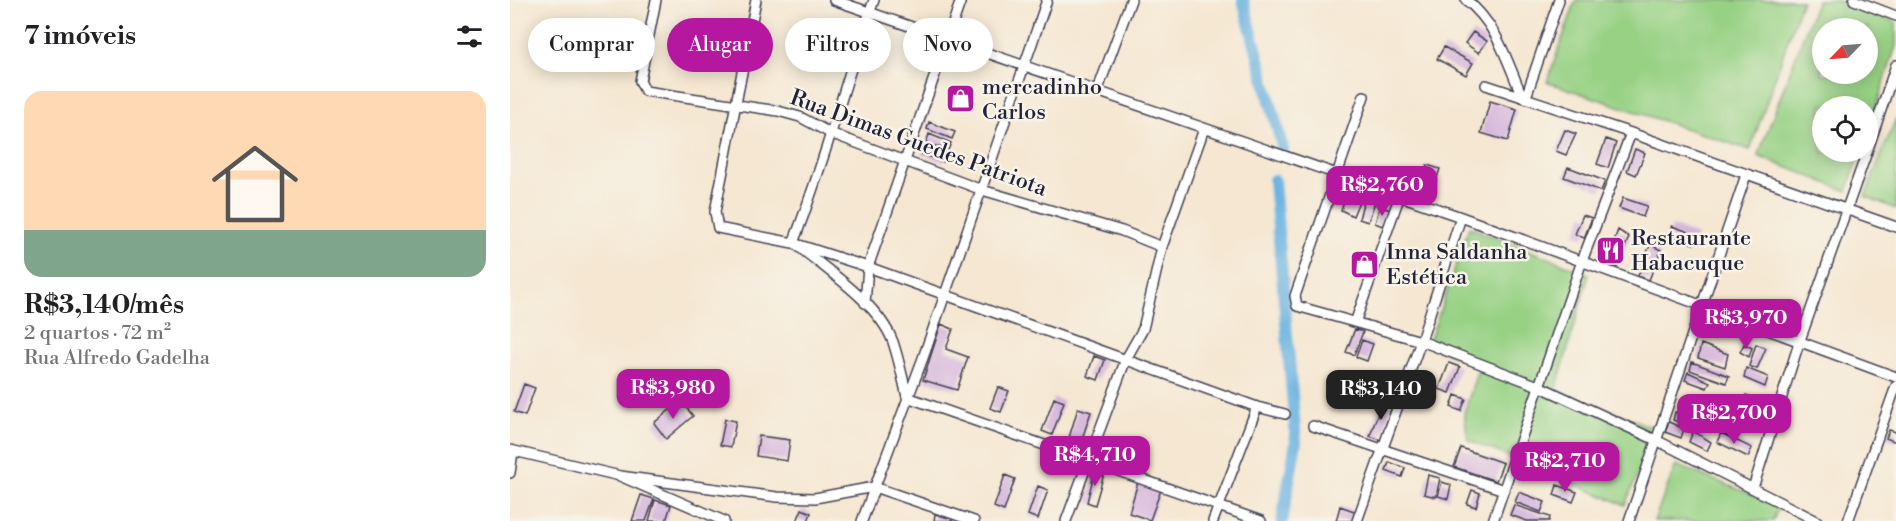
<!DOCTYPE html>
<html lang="pt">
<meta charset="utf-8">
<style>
body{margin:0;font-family:"Libre Bodoni",serif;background:#f6f6f6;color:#202124;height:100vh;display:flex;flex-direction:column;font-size:22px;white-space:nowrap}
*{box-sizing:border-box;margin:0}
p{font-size:20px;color:#757577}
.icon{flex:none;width:33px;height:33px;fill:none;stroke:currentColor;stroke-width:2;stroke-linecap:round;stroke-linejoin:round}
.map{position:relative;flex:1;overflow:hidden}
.side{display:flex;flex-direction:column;background:#fff;width:510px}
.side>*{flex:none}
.guide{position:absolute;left:18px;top:18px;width:570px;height:54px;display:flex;gap:12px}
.needle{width:39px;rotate:245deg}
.fabs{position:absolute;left:1302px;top:18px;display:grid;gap:12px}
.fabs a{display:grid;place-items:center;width:66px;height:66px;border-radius:50%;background:#fff;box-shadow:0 3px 15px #0003;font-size:30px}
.price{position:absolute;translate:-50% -51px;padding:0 14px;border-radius:12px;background:#b5179e;color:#fff;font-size:20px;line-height:39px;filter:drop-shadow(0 2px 3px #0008)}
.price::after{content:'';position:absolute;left:50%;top:36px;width:18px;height:14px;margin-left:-9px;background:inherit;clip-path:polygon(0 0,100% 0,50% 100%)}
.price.current{background:#222;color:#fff}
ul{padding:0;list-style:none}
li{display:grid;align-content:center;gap:12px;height:318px;padding:0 24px}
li+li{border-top:2px solid #e0e0e0}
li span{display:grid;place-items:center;height:186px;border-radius:18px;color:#555}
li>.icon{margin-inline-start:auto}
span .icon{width:108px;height:108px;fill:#fffc;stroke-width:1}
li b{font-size:26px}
h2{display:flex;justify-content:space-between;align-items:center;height:72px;padding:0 24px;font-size:26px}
.chip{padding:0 21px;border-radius:27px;background:#fff;box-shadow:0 3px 15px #0003;font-size:21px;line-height:54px}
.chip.current{background:#b5179e;color:#fff}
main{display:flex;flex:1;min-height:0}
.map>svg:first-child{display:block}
</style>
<main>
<section class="side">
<h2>7 imóveis<svg class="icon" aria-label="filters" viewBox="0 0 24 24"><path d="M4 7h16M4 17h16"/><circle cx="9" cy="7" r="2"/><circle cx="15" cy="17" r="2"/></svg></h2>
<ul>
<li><span style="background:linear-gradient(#ffd9b3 75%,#7fa58c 0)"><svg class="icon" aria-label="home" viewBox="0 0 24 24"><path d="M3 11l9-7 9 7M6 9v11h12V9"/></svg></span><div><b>R$3,140/mês</b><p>2 quartos · 72 m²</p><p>Rua Alfredo Gadelha</p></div></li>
</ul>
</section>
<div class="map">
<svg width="1386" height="521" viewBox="0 0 1386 521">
<rect width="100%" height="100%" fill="#f7f3e8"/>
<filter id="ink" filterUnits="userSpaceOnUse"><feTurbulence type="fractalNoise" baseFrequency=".0167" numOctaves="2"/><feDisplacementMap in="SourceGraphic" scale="12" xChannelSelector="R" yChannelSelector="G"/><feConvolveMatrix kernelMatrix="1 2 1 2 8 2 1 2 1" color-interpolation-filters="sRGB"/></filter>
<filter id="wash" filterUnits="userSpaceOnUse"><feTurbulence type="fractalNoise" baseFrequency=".008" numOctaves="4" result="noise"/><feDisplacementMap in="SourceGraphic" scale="24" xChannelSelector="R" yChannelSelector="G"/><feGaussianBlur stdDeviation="1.35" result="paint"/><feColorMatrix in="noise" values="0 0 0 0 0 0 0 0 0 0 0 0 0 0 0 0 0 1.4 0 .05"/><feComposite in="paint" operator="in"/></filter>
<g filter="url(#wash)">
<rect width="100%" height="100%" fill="#f5e7d1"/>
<path fill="#97d184" stroke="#5c7a60" stroke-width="1.5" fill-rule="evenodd" d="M 1066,0 L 1292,0 L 1240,150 L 1037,82 Z
M 1307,0 L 1325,0 L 1386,22 L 1386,46 L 1358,131 L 1358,106 L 1312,106 L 1312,152 L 1350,152 L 1337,191 L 1248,156 ZM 1312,28 L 1358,28 L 1358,74 L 1312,74 Z
M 1386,118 L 1386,209 L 1355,196 Z
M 959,227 L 1079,274 L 1046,390 L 1147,429 L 1115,505 L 958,440 L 954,413 L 969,366 L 918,345 Z
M 1166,465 L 1269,505 L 1263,521 L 1144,521 Z"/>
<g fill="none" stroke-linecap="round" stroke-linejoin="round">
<path stroke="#69b2e1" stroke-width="12" d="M 733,0 L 773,149
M 764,180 L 786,442 L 772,521"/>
</g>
<g id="blocks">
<path fill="#d5b5dc" d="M 963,32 L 977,41 L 969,53 L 955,43 Z
M 934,47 L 963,63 L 956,75 L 927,59 Z
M 980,101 L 1007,109 L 998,141 L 971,133 Z
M 419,122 L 445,132 L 442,139 L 417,129 Z
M 1055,130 L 1066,134 L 1056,155 L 1046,151 Z
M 419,134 L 441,143 L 438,150 L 416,143 Z
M 1096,139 L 1106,143 L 1098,168 L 1087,164 Z
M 415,146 L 437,154 L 434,162 L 411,154 Z
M 1125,149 L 1135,153 L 1126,175 L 1117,171 Z
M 917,165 L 930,169 L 921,196 L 908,191 Z
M 1058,167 L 1095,181 L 1091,191 L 1054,177 Z
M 838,190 L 852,194 L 843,216 L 831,210 Z
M 1113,198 L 1137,206 L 1133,217 L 1109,208 Z
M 854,199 L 865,202 L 858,222 L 849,219 Z
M 870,206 L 880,210 L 875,227 L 865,223 Z
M 1073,215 L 1082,218 L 1074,238 L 1065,234 Z
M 1162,226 L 1187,235 L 1184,244 L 1159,236 Z
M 1108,230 L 1119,237 L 1107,267 L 1096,263 Z
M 1140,245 L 1151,250 L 1139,280 L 1128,276 Z
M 431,324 L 443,329 L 436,349 L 458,357 L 447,390 L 413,380 Z
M 845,329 L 853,332 L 844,355 L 836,352 Z
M 852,340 L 863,344 L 857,361 L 846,357 Z
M 1191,344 L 1218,354 L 1215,367 L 1188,358 Z
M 1234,344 L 1242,348 L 1239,357 L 1230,352 Z
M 1246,344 L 1256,348 L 1247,369 L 1239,366 Z
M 584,356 L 595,360 L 588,380 L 577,376 Z
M 1182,362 L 1219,376 L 1216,383 L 1180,370 Z
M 939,363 L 950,367 L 940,393 L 929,389 Z
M 1236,368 L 1258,377 L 1255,387 L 1234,378 Z
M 1178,372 L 1200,382 L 1197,388 L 1175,380 Z
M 14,384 L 25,388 L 15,416 L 4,412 Z
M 488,387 L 499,391 L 491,412 L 480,408 Z
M 945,395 L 956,399 L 951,411 L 941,407 Z
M 1236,395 L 1245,398 L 1242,405 L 1234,402 Z
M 544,398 L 554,402 L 542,435 L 532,431 Z
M 171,401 L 183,416 L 156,439 L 144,423 Z
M 1220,401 L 1250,411 L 1248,419 L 1218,408 Z
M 872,402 L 882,406 L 871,440 L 860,436 Z
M 1171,405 L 1185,410 L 1181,416 L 1169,411 Z
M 568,408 L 581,412 L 570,445 L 558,441 Z
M 1165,412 L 1187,422 L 1184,428 L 1163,420 Z
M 1225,414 L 1251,423 L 1248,432 L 1223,422 Z
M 215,419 L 226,421 L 221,447 L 210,445 Z
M 1159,422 L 1174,429 L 1171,438 L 1155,432 Z
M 1379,430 L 1386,432 L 1386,442 L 1376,438 Z
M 1183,431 L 1201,442 L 1197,451 L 1179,442 Z
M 1211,433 L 1242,448 L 1238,457 L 1207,442 Z
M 249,436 L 280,440 L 277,461 L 246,456 Z
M 951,448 L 993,463 L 986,481 L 944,467 Z
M 879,462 L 895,468 L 892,477 L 876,471 Z
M 585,470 L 594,474 L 585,505 L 577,502 Z
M 495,475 L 505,479 L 494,511 L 484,507 Z
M 918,475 L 930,478 L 926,497 L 914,494 Z
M 628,482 L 651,490 L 640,520 L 619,513 Z
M 932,482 L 941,485 L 938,499 L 928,496 Z
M 1047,485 L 1067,492 L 1063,502 L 1044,495 Z
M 528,486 L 538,490 L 528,519 L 518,515 Z
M 962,490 L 970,493 L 966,507 L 957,504 Z
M 1009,492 L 1035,502 L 1031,512 L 1005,502 Z
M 131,495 L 144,499 L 136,521 L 122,521 Z
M 145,500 L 161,505 L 156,521 L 139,521 Z
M 1004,505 L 1040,517 L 1039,521 L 1017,521 L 1000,515 Z
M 830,506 L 847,512 L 844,521 L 826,521 Z
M 292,509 L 301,513 L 298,521 L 287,521 Z
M 425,514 L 443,519 L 442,521 L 424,521 Z"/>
</g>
</g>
<g filter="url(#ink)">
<use href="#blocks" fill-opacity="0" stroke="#424052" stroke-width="1.5"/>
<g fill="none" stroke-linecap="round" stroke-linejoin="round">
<defs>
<path id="street" d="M 146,0 L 130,81 L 135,91 L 268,111 L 290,117 L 320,133 L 472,190 L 612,231 L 652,247
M 246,0 L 205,212 L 208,228 L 283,243 L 358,267 L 747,407 L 775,414
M 324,0 L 951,217 L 1386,377
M 956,0 C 987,24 997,61 1012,96
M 1344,0 L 1386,16
M 976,85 L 1121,133 L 1386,227
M 587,92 L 621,0
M 854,96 L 785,296 L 787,306 L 911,341 L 1031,387 L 1148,441 L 1307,521
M 1016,97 L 1049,0
M 1358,149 L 1386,65
M 283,243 C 315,163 335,80 364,0
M 288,246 C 318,271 369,304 383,342 C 389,360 393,379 397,397 L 751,521
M 355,303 L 358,267 L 451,0
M 846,320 L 890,195
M 803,426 L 994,490
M 0,450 L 110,476 L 214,521
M 0,473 L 3,451
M 110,476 L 267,497 L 305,498 L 364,487 L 464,521
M 1243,488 L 1289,343 L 1357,152
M 352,521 L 413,358 L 537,0
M 556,521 L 616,359 L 633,329 L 652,247 L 694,129
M 703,521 L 747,407
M 847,521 L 911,341 L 951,217
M 983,521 L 1072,261 L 1121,133
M 1119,521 L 1236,175
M 1338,521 L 1386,386"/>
</defs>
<use href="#street" stroke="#424052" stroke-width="12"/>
<use href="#street" stroke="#fff" stroke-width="9"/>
</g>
</g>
<defs>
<symbol id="shop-square" viewBox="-11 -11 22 22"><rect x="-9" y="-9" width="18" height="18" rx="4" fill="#b5179e" stroke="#f7f3e8"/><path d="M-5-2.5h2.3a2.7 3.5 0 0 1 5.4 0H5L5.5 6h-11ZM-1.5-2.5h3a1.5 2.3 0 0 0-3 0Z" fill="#fff"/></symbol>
<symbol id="restaurant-square" viewBox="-11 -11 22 22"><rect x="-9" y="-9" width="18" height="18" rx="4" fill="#b5179e" stroke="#f7f3e8"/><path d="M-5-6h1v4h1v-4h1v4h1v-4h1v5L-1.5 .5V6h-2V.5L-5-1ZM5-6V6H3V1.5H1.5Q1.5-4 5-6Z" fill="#fff"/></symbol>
</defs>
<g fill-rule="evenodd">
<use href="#shop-square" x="434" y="82" width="33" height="33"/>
<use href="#restaurant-square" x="1084" y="234" width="33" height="33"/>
<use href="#shop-square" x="838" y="248" width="33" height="33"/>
</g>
<g text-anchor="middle" stroke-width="5" stroke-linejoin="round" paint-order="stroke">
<g font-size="22" fill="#22223b" stroke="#f7f3e8" text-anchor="start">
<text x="472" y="94">mercadinho<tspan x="472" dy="25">Carlos</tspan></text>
<text x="1121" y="245">Restaurante<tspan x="1121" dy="25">Habacuque</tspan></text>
<text x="876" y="259">Inna Saldanha<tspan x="876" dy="25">Estética</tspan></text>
</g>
<g font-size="22" fill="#22223b" stroke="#f7f3e8">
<text transform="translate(409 142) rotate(20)" y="8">Rua Dimas Guedes Patriota</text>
</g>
</g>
</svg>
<div class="fabs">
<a><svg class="needle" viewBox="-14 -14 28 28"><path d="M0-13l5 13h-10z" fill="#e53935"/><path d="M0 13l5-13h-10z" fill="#757577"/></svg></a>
<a><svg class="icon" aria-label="locate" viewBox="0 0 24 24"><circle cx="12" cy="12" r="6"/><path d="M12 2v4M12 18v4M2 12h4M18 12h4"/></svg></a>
</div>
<b class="price" style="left:872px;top:217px">R$2,760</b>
<b class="price" style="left:1236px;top:350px">R$3,970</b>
<b class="price" style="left:163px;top:420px">R$3,980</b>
<b class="price current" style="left:871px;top:421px">R$3,140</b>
<b class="price" style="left:1224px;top:445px">R$2,700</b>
<b class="price" style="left:585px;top:487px">R$4,710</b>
<b class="price" style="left:1055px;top:493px">R$2,710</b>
<div class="guide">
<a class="chip">Comprar</a>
<a class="chip current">Alugar</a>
<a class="chip">Filtros</a>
<a class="chip">Novo</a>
</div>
</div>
</main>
